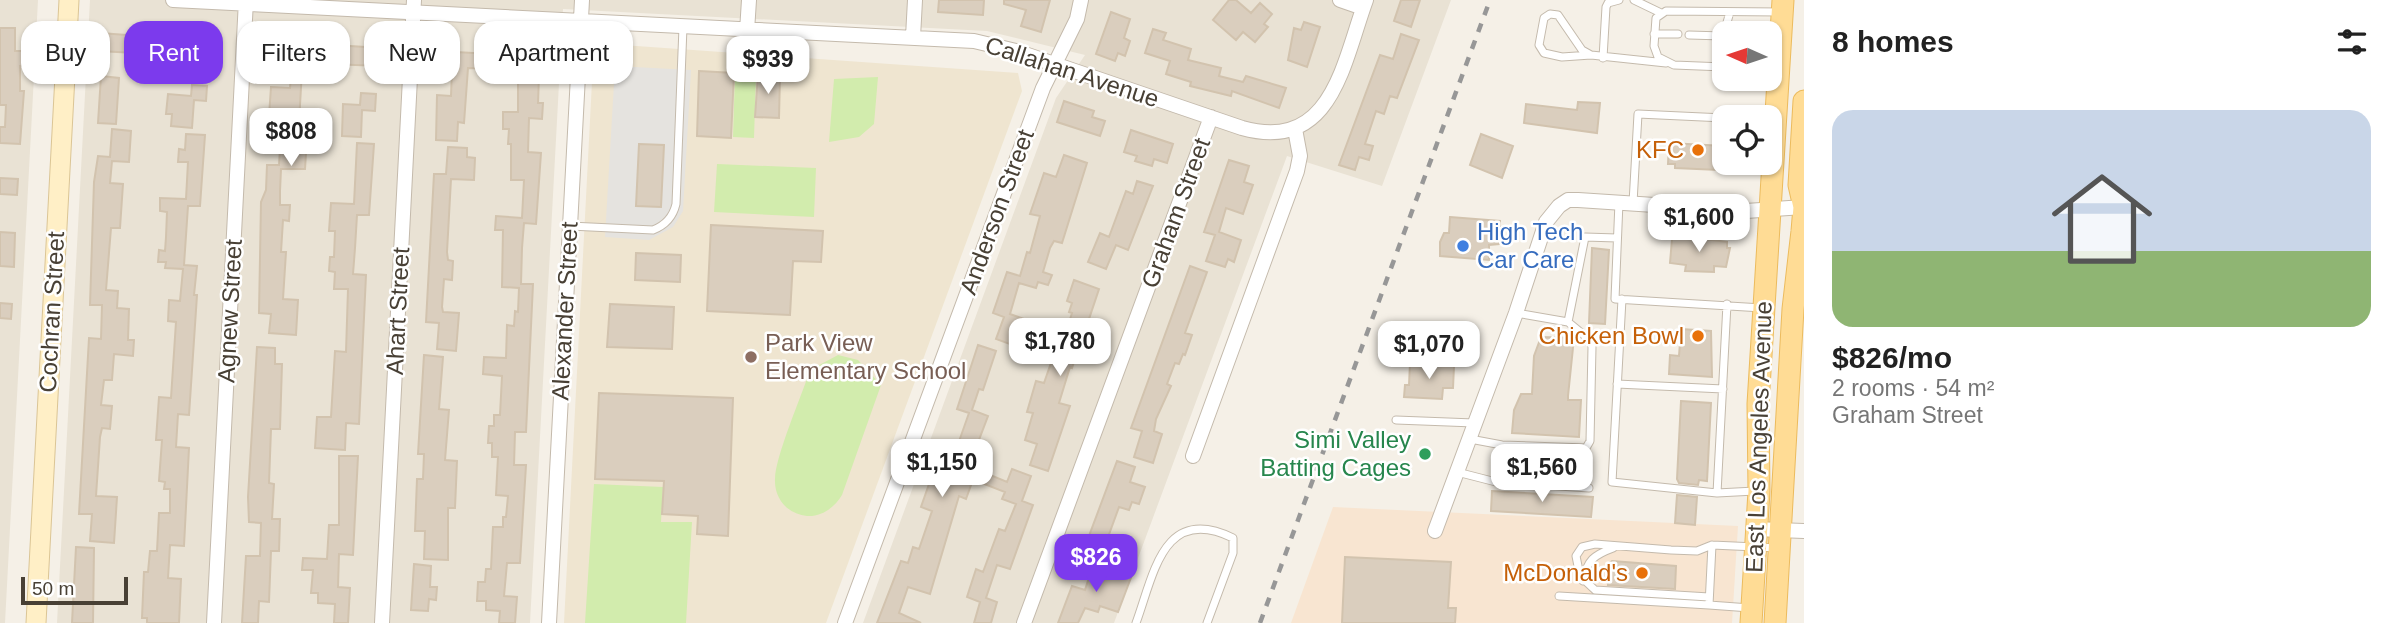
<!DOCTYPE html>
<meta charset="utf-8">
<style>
body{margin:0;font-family:Arial,sans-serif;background:#f2f2f2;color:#222;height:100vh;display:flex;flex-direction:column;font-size:26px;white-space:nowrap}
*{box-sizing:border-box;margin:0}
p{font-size:23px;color:#767676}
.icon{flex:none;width:38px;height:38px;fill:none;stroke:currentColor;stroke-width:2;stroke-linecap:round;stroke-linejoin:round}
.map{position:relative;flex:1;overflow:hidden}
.side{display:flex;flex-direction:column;background:#fff;width:595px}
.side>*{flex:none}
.banner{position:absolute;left:21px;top:21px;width:665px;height:63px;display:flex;gap:14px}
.needle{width:46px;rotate:273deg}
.controls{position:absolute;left:1712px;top:21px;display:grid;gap:14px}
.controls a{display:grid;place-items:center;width:70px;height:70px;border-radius:14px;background:#fff;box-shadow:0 2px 5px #0004;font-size:35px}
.scale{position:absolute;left:21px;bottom:18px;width:107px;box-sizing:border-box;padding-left:7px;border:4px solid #484035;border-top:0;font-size:19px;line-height:24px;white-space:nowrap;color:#484035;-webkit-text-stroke:5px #fff;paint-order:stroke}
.price{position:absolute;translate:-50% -60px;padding:0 16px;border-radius:14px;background:#fff;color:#222;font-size:23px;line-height:46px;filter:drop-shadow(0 2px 4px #0008)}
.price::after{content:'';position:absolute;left:50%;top:42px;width:21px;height:16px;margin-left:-10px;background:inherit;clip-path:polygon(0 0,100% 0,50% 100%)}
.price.current{background:#7c3aed;color:#fff}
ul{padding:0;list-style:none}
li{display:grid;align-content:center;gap:14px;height:371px;padding:0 28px}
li+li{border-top:2px solid #e0e0e0}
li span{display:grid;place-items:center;height:217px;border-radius:21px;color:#555}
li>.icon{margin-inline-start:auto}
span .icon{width:126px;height:126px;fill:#fffc;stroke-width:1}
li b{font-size:30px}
h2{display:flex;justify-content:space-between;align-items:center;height:84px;padding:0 28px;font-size:30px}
.tag{padding:0 24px;border-radius:21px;background:#fff;box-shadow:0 2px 5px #0004;font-size:24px;line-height:63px}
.tag.current{background:#7c3aed;color:#fff}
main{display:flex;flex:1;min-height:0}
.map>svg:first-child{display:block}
</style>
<main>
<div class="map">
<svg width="1804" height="623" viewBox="0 0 1804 623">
<rect width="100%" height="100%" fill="#f5f0e7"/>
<path fill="#e9e2d4" d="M 0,0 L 38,0 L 5,623 L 0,623 Z
M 90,0 L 1451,0 L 1382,186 L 1287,156 L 1114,623 L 863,623 L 1056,98 L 1085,55 L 987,31 L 563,9 L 530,623 L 57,623 Z"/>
<path fill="#f8e5d1" d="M 1333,507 L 1738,526 L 1732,623 L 1291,623 Z"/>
<path fill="#efe5d0" d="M 594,43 L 1018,73 L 1022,91 L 826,623 L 564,623 Z"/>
<path fill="#d2ecad" d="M 735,74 L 756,75 L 754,138 L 733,137 Z
M 878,77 L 874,124 L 859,137 L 829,142 L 834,79 Z
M 717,164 L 816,168 L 814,217 L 714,212 Z
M 838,355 L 858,360 L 881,385 L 842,495 C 835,507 822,517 807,516 C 787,514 774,498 775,479 C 775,457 802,395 810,370 Z
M 594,484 L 663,487 L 661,522 L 692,522 L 686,623 L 585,623 Z"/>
<path fill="#e5e3df" d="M 615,66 L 691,70 L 683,211 L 673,227 L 649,240 L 605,237 Z"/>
<path fill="#dacebe" stroke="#d2c3ae" stroke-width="2" d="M 939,0 L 984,0 L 983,15 L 938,12 Z
M 1004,0 L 1050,0 L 1041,32 L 1021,26 L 1026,10 L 1004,4 Z
M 1229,0 L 1236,0 L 1251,13 L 1260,3 L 1272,14 L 1264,24 L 1268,27 L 1255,42 L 1243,32 L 1236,40 L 1213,20 Z
M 1401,0 L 1420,0 L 1411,27 L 1394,21 Z
M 1111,12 L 1130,19 L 1124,38 L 1130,41 L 1125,56 L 1118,53 L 1115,61 L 1096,54 Z
M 1304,22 L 1320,27 L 1307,67 L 1288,60 L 1294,28 L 1301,30 Z
M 0,28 L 15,28 L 15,51 L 24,51 L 24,66 L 20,66 L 20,91 L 24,91 L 20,144 L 0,143 L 0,127 L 5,127 L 6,105 L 0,105 Z
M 1153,29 L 1166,33 L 1163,40 L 1191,49 L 1188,60 L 1221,68 L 1219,76 L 1243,82 L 1246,76 L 1286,88 L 1279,108 L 1232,91 L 1231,96 L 1190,86 L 1191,82 L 1166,74 L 1170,61 L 1145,53 Z
M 100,33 L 167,38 L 212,37 L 211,57 L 99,51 Z
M 1401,34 L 1419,40 L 1397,98 L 1390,96 L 1384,114 L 1376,111 L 1365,144 L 1373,146 L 1369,160 L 1359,157 L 1355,170 L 1339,165 L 1380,55 L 1393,59 Z
M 270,41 L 381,48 L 380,66 L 305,63 L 305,70 L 302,70 L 298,140 L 300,153 L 306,153 L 305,169 L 281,169 L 280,191 L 280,205 L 290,205 L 289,221 L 283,220 L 281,252 L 286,252 L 283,299 L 298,300 L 296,335 L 269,333 L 271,314 L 259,313 L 261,202 L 266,190 L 267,165 L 279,165 L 281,132 L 268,131 L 271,87 L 290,88 L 292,63 L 269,61 Z
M 437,51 L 548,57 L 547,77 L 539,76 L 538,103 L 543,103 L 542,119 L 529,118 L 528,152 L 541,153 L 536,224 L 524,223 L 522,248 L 521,284 L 533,284 L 526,432 L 515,432 L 514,465 L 526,465 L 520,563 L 507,563 L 504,596 L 517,597 L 515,623 L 499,623 L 500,611 L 486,610 L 486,601 L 477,601 L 478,582 L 485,582 L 486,569 L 491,569 L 493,527 L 503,527 L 503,517 L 506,517 L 508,496 L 496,495 L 498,457 L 492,457 L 492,443 L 488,443 L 489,426 L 494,426 L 494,415 L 500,415 L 502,376 L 483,374 L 484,357 L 506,358 L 507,325 L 514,326 L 515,311 L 518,312 L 519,288 L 502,287 L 503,230 L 495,230 L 496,216 L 522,218 L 524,180 L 511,180 L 511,144 L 508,144 L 509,129 L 503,129 L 503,112 L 518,112 L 518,83 L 501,82 L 502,69 L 468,68 L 464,123 L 458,122 L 457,141 L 436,140 L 437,95 L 451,96 L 452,70 L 436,70 Z
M 699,71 L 734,73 L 731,138 L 697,136 Z
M 758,74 L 780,75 L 779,118 L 755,117 Z
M 101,76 L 119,78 L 116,124 L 98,123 Z
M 192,85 L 207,86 L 206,101 L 194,100 L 192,128 L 171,126 L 172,114 L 166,114 L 168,94 L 191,96 Z
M 361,93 L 376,94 L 375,111 L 362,110 L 361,137 L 342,136 L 343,104 L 360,105 Z
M 1064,101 L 1094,111 L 1092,117 L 1105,121 L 1100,136 L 1057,122 Z
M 1578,102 L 1600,103 L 1597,133 L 1524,123 L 1526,104 L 1577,110 Z
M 112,129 L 131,131 L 129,162 L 112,161 L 110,183 L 123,184 L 120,228 L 111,228 L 106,290 L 118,291 L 117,308 L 129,309 L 128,340 L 134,340 L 133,356 L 114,354 L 112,380 L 104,380 L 101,405 L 112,406 L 110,429 L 102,428 L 100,437 L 96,496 L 117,497 L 114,543 L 90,541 L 92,514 L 79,514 L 89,338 L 101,339 L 102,305 L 90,305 L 94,182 L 98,156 L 110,157 Z
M 1131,130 L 1173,144 L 1167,163 L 1154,159 L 1152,166 L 1135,161 L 1137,156 L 1124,152 Z
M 186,134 L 205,135 L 200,206 L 188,206 L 184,265 L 197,266 L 194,295 L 197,295 L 189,415 L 178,414 L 176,447 L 189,448 L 184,546 L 170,545 L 168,578 L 181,579 L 179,623 L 147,623 L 147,618 L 142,618 L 144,572 L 148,572 L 150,551 L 157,551 L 159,513 L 170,513 L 170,489 L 164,489 L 165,482 L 159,481 L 162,440 L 156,440 L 159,397 L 171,398 L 176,322 L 168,321 L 169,300 L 180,301 L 183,269 L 165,268 L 166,262 L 158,262 L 159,250 L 165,251 L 166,237 L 167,212 L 160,211 L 160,198 L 186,199 L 188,162 L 178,162 L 179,149 L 185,150 Z
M 1481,134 L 1513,146 L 1502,178 L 1470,165 Z
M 357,143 L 374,144 L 369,215 L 357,215 L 355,248 L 353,274 L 366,275 L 359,424 L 346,423 L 345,450 L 315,448 L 317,417 L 331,417 L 335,351 L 346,352 L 348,289 L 334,289 L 335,272 L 329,271 L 330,257 L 334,257 L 335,231 L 329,231 L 331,203 L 354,204 Z
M 1669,143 L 1724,146 L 1724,164 L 1719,170 L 1675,168 L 1675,164 L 1668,164 Z
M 639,144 L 664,145 L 661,207 L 636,206 Z
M 448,147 L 467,148 L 467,157 L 475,158 L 474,180 L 451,179 L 447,252 L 448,260 L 453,261 L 452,280 L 444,279 L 442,307 L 443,312 L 459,313 L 456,351 L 437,349 L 439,323 L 426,322 L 434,174 L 446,174 Z
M 1064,155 L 1087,163 L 1062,243 L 1054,241 L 1050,248 L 1043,272 L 1052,275 L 1048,285 L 1038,282 L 1036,288 L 1019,283 L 1010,314 L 1027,320 L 1018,347 L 996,339 L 1004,317 L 993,313 L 1007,272 L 1020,276 L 1027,252 L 1030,253 L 1040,216 L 1030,214 L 1044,173 L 1056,177 Z
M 1229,160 L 1249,166 L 1244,182 L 1253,185 L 1243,214 L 1226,208 L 1219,232 L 1241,240 L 1234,262 L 1228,259 L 1225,267 L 1206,261 L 1215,235 L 1204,232 Z
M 0,178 L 18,179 L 17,195 L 0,194 Z
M 1137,181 L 1153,186 L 1128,250 L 1116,245 L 1106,269 L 1088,262 L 1100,233 L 1109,237 L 1126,191 L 1133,194 Z
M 1450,217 L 1500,221 L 1499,244 L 1489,245 L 1489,260 L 1440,256 L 1440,242 L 1444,233 L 1449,233 Z
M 711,225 L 823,231 L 821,262 L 793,261 L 790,315 L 707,311 Z
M 0,232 L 15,233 L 14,267 L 0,266 Z
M 1697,238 L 1727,242 L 1727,248 L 1730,248 L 1726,267 L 1714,266 L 1714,272 L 1685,271 L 1686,265 L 1670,263 L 1672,239 Z
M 1592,248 L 1609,250 L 1605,324 L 1589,323 Z
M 636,253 L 681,255 L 680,282 L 635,280 Z
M 1190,266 L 1207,272 L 1185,333 L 1192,335 L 1185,355 L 1183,354 L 1179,364 L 1175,363 L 1167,384 L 1171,386 L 1156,419 L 1154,431 L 1162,434 L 1153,463 L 1134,457 L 1142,431 L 1131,428 Z
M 1074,280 L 1099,289 L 1086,328 L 1097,332 L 1092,347 L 1080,343 L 1072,368 L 1070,367 L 1059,403 L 1070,406 L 1048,471 L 1030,465 L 1037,444 L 1025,440 L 1033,413 L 1027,412 L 1036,381 L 1044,383 L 1061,334 L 1065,335 L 1072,313 L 1069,312 L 1072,303 L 1067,301 Z
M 0,303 L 12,304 L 11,319 L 0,318 Z
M 610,304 L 674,307 L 672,349 L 607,347 Z
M 1681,329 L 1711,331 L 1712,377 L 1669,374 L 1670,355 L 1679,356 Z
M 1541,337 L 1574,338 L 1568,396 L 1568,400 L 1581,400 L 1579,437 L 1512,433 L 1514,410 L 1521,394 L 1532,394 L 1534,356 Z
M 978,345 L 996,351 L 983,390 L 979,389 L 972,410 L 988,416 L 963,482 L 971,485 L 966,499 L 959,496 L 930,594 L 908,587 L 899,613 L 921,623 L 877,623 L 901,561 L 908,563 L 913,547 L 919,549 L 932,511 L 921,507 L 935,467 L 947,471 L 956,450 L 969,413 L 957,409 Z
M 257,347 L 275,348 L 275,364 L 282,364 L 280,429 L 271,429 L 269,483 L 274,484 L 272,519 L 280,519 L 279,551 L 271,551 L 269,602 L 259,601 L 258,623 L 242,623 L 246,556 L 260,556 L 261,523 L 249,522 L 248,497 Z
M 424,355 L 443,357 L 439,409 L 449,410 L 445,460 L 457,461 L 455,508 L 448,508 L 448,560 L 424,559 L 425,531 L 415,531 L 417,479 L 423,479 L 424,454 L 418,454 Z
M 1410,363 L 1454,366 L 1453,388 L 1443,388 L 1442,399 L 1404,397 L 1405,385 L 1409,385 Z
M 599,393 L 733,398 L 728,536 L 697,534 L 698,516 L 662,514 L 664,481 L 595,479 Z
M 1681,401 L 1711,403 L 1707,481 L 1699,480 L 1698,485 L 1679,483 L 1677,479 Z
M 339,456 L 358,456 L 353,555 L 339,554 L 338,587 L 350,588 L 348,623 L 334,623 L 335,604 L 318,603 L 318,593 L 311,593 L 313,570 L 302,570 L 303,558 L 327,559 L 329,525 L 339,525 Z
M 1117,461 L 1135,467 L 1130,482 L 1145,487 L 1139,504 L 1132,502 L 1129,510 L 1119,507 L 1100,559 L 1083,552 Z
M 1012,469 L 1031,476 L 1022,501 L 1033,505 L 1010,569 L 997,565 L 986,598 L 997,602 L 991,623 L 974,623 L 980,602 L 967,597 L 976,569 L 983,572 L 999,529 L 1005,531 L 1016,504 L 1002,499 L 1005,492 L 979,482 L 983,472 L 1007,482 Z
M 1492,491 L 1593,497 L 1591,517 L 1491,511 Z
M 1677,495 L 1697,497 L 1695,525 L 1675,523 Z
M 76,547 L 94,548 L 93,623 L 72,623 Z
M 1345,557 L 1451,562 L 1448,608 L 1456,608 L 1455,623 L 1342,623 Z
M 1612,561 L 1676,566 L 1675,589 L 1608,585 L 1609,563 Z
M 414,564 L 431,566 L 430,587 L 437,587 L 436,600 L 429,599 L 428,611 L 411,610 Z
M 1093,565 L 1132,575 L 1118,612 L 1100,606 L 1098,612 L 1085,608 L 1078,623 L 1058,623 L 1072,586 L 1085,590 Z"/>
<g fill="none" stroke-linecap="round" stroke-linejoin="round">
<defs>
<path id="service" d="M 1634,0 L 1661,13
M 1654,34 L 1678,34
M 1689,35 L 1723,36
M 1591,55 L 1562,57 L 1544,53 L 1539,45 L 1544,18 L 1550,14 L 1558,15 L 1582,50 L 1591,55 L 1666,63
M 1603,58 L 1606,7 L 1608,3 L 1619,0
M 1721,67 L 1721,43 L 1730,12
M 1724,67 L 1674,65 L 1658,57 L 1654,46 L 1656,18 L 1666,11 L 1780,12
M 1619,202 L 1615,299 L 1762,308
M 1633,203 L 1638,114 L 1724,118
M 570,226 L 653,230 C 666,225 673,217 676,204 L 683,27
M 1622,299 L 1612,482 L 1717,493
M 1727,304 L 1717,493 L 1755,491
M 1516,313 L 1568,322 L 1585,237 L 1617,238
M 1617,384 L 1723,389
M 1396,420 L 1474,423
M 1470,439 L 1502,445 L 1586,448 L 1590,441 L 1592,347 L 1590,340 L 1568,322
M 1457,472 L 1496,482 L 1589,488
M 1583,581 C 1587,560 1594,555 1613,548
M 1559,596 L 1709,605 L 1712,545
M 1709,597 L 1595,590 L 1580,576 L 1576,556 L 1582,547 L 1595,544 L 1671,550 L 1697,551 L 1712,545 L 1778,548
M 1709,605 L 1750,608
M 1136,623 C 1154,574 1163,504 1233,538 L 1233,553 L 1207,623"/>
<path id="minor" d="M 173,0 L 974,41 L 1016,51 L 1242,128 C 1332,153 1343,63 1366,0
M 1340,0 L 1363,8
M 747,31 L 749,0
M 913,37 L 915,0
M 1193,456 L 1297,171 L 1300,156 L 1295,129
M 1756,529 L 1804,531
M 1435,531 L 1516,313 L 1546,222 L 1559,206 L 1568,200 L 1578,200 L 1746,211 L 1804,207
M 214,623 L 246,0
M 382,623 L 414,0
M 549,623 L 582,0
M 845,623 L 1043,88 L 1077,19 L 1081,0
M 1024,623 L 1211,117"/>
<path id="secondary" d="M 36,623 L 69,0"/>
<path id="primary" d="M 1751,623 L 1759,491 L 1758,404 L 1783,0
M 1775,623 L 1793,309 L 1802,231 L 1804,207 L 1799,185 L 1804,101"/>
</defs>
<use href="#service" stroke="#c4baac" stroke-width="9"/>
<use href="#minor" stroke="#c4baac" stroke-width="16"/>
<use href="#secondary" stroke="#dbc595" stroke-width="21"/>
<use href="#primary" stroke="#ecbb5d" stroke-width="23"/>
<use href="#service" stroke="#fff" stroke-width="7"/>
<use href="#minor" stroke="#fff" stroke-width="14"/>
<use href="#secondary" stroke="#ffefc6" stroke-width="19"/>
<use href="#primary" stroke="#ffdc95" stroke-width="21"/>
<path stroke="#979797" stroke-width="4.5" stroke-dasharray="9 9" stroke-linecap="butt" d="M 1260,623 L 1490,0"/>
</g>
<g fill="#e8710a" stroke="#fff" stroke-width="2.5">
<circle cx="1698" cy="150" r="7"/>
<circle cx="1698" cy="336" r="7"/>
<circle cx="1642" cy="573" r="7"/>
</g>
<circle fill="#3f7fe0" stroke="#fff" stroke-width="2.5" cx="1463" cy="246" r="7"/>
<circle fill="#8d6e63" stroke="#fff" stroke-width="2.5" cx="751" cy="357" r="7"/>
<circle fill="#2e9e5b" stroke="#fff" stroke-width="2.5" cx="1425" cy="454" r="7"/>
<g text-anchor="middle" stroke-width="5" stroke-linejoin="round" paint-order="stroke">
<g font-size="24" fill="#484035" stroke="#fff">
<text transform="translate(1072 72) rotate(18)" y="8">Callahan Avenue</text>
<text transform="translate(997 212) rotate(-70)" y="8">Anderson Street</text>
<text transform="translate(1176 213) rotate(-70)" y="8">Graham Street</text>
<text transform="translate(230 311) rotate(-87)" y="8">Agnew Street</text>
<text transform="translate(398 311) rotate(-87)" y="8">Ahart Street</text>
<text transform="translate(565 311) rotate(-87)" y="8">Alexander Street</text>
<text transform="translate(52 312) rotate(-87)" y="8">Cochran Street</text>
<text transform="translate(1759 437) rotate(-88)" y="8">East Los Angeles Avenue</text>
</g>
<g font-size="24" fill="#c56008" stroke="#fff" text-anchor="end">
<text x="1684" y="158">KFC</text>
<text x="1684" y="344">Chicken Bowl</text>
<text x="1628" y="581">McDonald's</text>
</g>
<g font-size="24" fill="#366cbe" stroke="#fff" text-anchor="start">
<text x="1477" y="240">High Tech<tspan x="1477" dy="28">Car Care</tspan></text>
</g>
<g font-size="24" fill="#785e54" stroke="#fff" text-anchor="start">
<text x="765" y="351">Park View<tspan x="765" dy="28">Elementary School</tspan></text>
</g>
<g font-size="24" fill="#27864d" stroke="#fff" text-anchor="end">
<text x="1411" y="448">Simi Valley<tspan x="1411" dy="28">Batting Cages</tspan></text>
</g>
</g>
</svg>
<div class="controls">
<a><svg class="needle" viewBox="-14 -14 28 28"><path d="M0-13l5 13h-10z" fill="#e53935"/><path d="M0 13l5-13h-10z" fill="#767676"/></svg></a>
<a><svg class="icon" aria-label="locate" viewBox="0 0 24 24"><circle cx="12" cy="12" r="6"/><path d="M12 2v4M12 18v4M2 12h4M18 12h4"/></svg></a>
</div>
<div class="scale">50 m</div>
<b class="price" style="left:768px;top:96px">$939</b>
<b class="price" style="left:291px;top:168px">$808</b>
<b class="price" style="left:1699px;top:254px">$1,600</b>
<b class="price" style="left:1060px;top:378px">$1,780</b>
<b class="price" style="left:1429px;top:381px">$1,070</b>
<b class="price" style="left:942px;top:499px">$1,150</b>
<b class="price" style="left:1542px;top:504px">$1,560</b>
<b class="price current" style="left:1096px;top:594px">$826</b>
<div class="banner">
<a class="tag">Buy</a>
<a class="tag current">Rent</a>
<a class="tag">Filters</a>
<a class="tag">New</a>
<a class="tag">Apartment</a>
</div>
</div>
<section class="side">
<h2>8 homes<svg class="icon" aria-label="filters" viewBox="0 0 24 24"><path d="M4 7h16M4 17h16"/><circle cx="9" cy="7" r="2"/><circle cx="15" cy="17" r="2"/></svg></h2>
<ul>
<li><span style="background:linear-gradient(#c9d6e8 65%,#8fb573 0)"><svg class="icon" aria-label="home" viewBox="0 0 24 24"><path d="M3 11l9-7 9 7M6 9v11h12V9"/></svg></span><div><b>$826/mo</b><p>2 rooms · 54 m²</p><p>Graham Street</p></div></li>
</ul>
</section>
</main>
